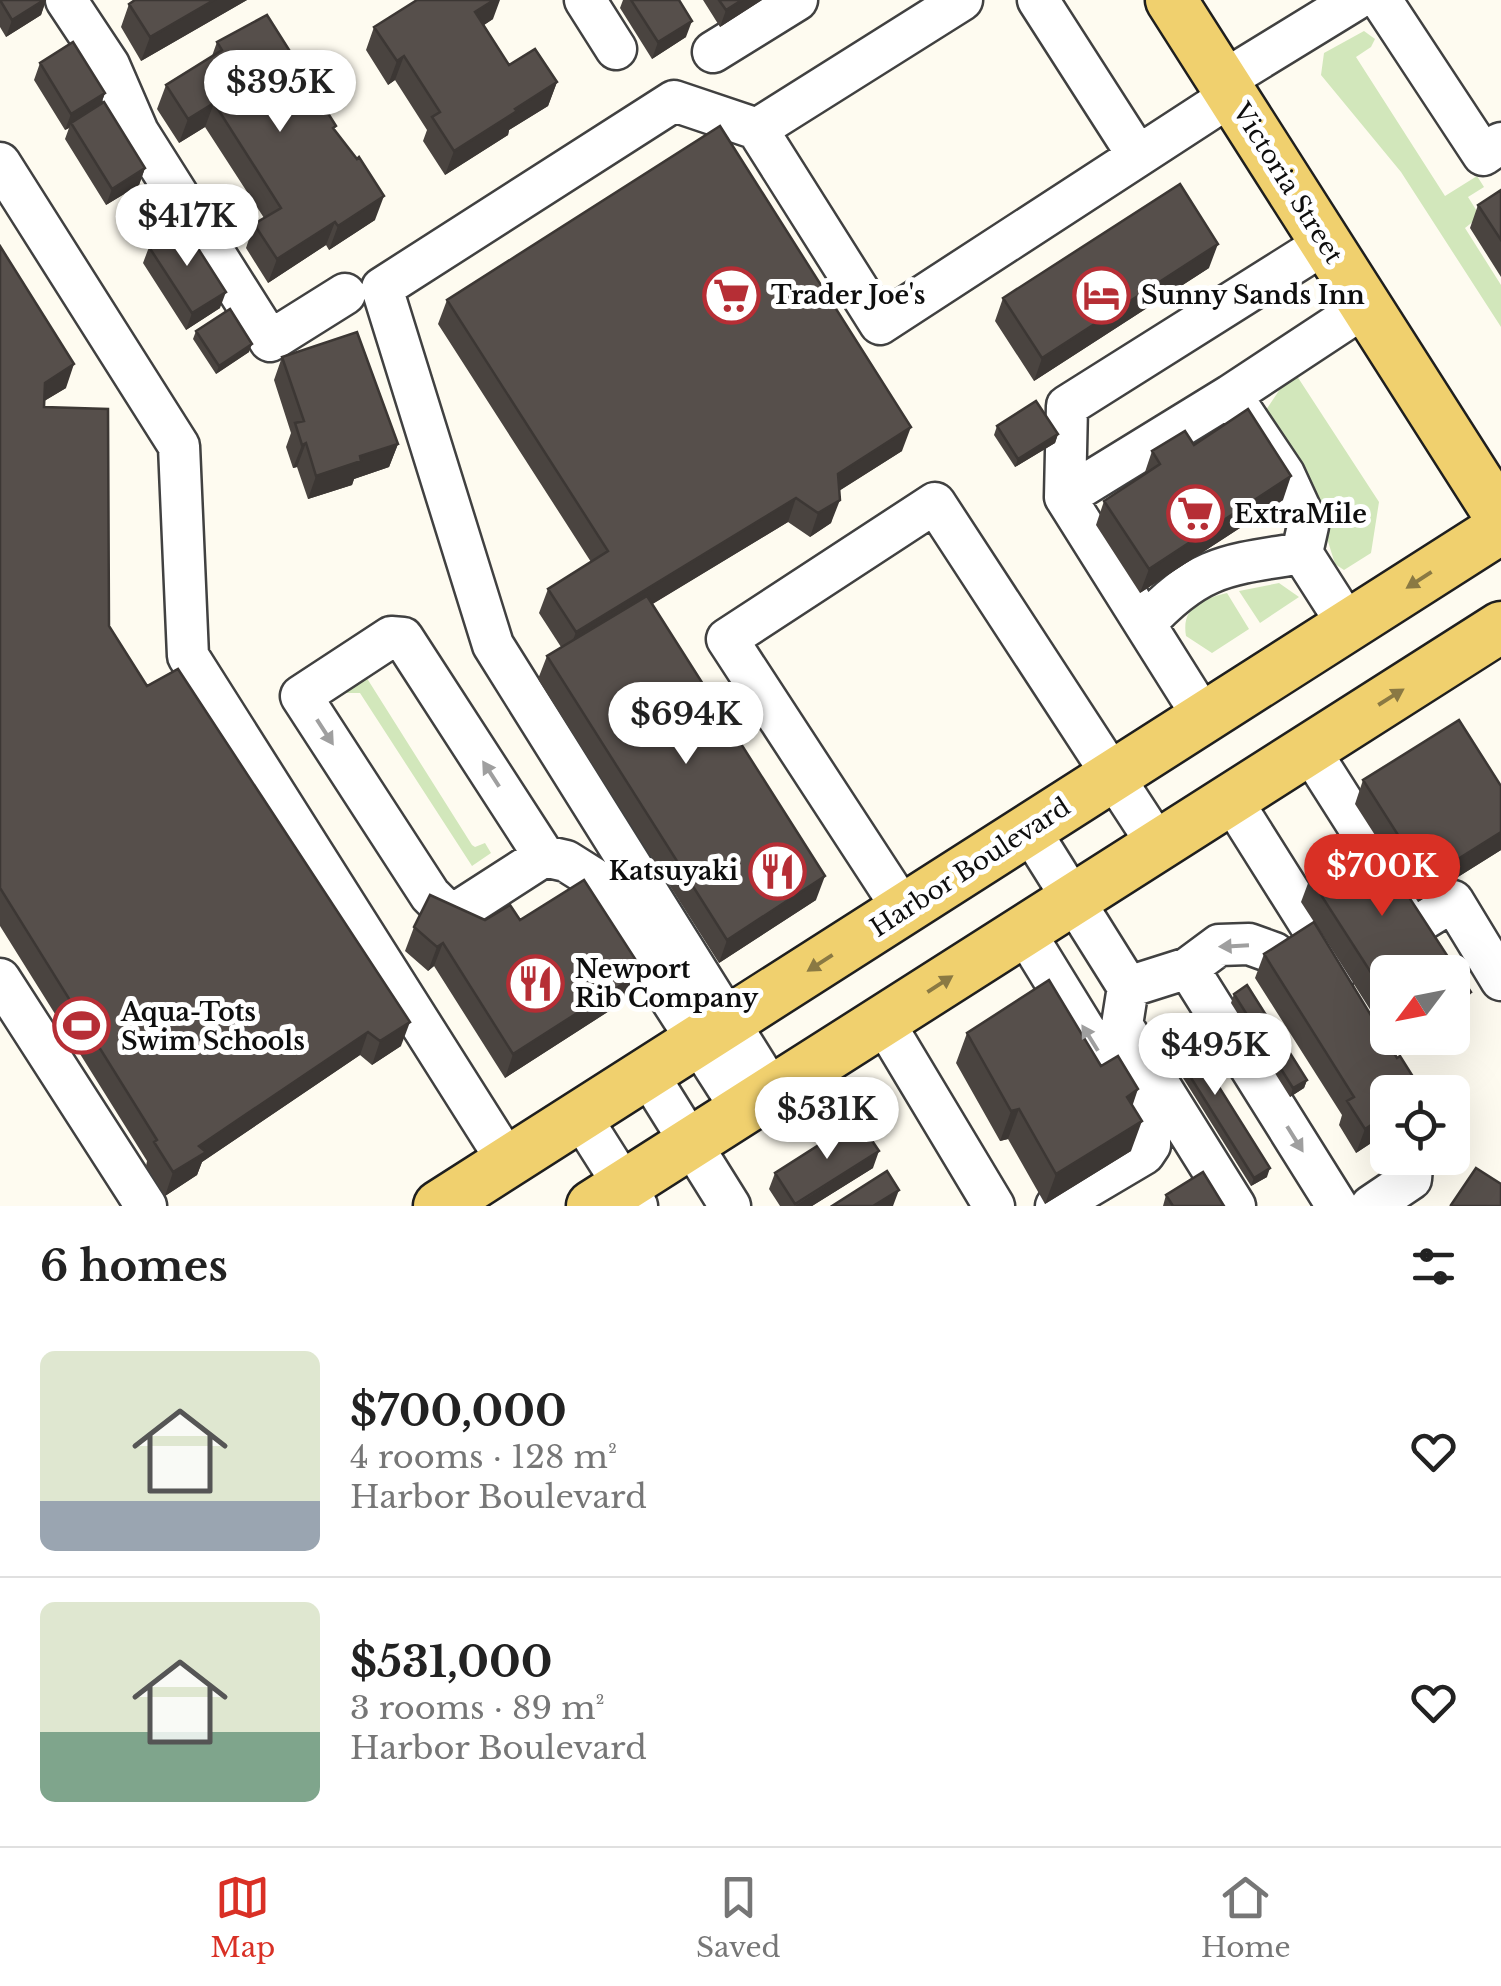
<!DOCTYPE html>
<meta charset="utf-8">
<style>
body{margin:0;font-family:"Libre Baskerville",serif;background:#f6f6f6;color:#222;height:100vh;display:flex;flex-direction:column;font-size:38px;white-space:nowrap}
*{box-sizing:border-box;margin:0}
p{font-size:32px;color:#767676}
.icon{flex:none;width:55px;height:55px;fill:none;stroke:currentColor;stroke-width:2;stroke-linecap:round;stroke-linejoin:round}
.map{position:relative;height:1206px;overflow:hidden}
.panel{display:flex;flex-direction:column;background:#fff;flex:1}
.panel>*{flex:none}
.needle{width:65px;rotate:238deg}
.buttons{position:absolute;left:1370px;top:955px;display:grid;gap:20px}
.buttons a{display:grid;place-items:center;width:100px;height:100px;border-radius:15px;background:#fff;box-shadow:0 10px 40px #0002;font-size:50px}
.price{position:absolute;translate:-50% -85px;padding:0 22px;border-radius:35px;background:#fff;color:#222;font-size:32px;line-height:65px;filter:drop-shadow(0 2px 5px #0008)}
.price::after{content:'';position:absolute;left:50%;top:60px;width:30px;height:22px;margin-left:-15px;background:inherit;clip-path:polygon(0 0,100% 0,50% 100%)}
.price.selected{background:#d93025;color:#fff}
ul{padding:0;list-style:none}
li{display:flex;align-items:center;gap:30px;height:250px;padding:0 40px}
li+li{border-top:2px solid #e0e0e0}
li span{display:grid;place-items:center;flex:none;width:280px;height:200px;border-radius:15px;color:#555}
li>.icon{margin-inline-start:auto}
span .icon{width:120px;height:120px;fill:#fffc;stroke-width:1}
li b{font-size:42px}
h2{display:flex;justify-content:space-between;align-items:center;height:120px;padding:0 40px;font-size:42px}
.tabs{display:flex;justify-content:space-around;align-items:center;height:140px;border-top:2px solid #e0e0e0;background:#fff;font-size:28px;color:#767676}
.tabs a{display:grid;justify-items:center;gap:5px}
.tabs .selected{color:#d93025}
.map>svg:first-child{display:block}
</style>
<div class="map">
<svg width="1501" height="1206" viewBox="0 0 1501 1206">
<rect width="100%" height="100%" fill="#fefbf0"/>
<path fill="#d2e7bb" d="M 1364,31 L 1375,39 L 1371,47 L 1356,57 L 1445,196 L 1477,176 L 1484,187 L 1468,197 L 1480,216 L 1465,228 L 1501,285 L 1501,327 L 1401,172 L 1321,75 L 1324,53 Z
M 1295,373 L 1379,502 L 1371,553 L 1344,570 L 1335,564 L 1322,522 L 1264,413 L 1284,383 Z
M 1279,583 L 1299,597 L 1260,623 L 1239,591 Z
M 1227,593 L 1249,629 L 1212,653 L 1186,636 C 1181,606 1203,599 1227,593 Z
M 363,672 L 472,845 L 475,847 L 485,843 L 491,853 L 472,866 L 360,693 L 346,693 L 342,686 Z"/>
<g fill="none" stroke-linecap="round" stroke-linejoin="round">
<defs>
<path id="minor" d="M 66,0 L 109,65 L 138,132 L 270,341 L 345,294
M 585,0 L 616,49
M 962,0 L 757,129 L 880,324 L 1232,95
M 1038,0 L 1138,156
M 1381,0 L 1483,155 L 1501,143
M 713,52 L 797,0
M 1223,81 L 1355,0
M 757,129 L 674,101 L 382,288 L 493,645 L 772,1091
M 0,163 L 179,446 L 188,656 L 508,1162
M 1065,497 L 1067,406 L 1326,243
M 1145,624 C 1199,565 1227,565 1302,553
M 1348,625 L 1302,553 L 1308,526 L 1284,474 L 1231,395 L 1366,306
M 1204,718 L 1065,497 L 1231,395
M 1309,749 L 1419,922 L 1453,901 L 1501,980
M 1231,799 L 1338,969
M 1029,829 L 1128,987 L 1122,1025 L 1235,1206
M 544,856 L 403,638 L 391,637 L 301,696 L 430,895 L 451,916 L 544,856 L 566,861 L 593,878 L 742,1110
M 903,909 L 727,639 L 935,503 L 1158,845
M 1024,931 L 1150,1136 L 1150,1145 L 1144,1154 L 1056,1206
M 1188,968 L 1337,1206
M 0,979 L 146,1206
M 1128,987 L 1188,968 L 1219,945 L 1249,944 L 1274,953 L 1280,962
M 883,1021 L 994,1206
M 647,1073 L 730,1206
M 580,1116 L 637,1206
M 1371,1206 L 1411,1179 L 1412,1167 L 1406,1158"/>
<path id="major" d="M 1171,0 L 1501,518
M 439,1206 L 1501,528
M 592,1206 L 1501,627"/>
</defs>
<use href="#minor" stroke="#414141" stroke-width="45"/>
<use href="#major" stroke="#1f1f1f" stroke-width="55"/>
<use href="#minor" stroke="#fff" stroke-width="40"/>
<use href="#major" stroke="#f0d06e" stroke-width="50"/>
</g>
<path fill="#4a4440" d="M 0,0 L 46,0 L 41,15 L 6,37 L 0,27 Z
M 135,0 L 247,0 L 141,61 L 121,27 L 129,4 Z
M 623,0 L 679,0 L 686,37 L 652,59 L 620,8 Z
M 703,0 L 762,0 L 720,27 Z
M 493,19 L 484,25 L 509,65 L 557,82 L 548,106 L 509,130 L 508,135 L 445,175 L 423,141 L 427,130 L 395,80 L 388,85 L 366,50 L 374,27 Z
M 217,42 L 291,53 L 289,60 L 304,87 L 336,126 L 334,130 L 375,220 L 329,250 L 326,245 L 268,283 L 246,248 L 254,224 L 264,218 L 205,127 L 179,143 L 157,109 L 166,85 L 212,56 Z
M 40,63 L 105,93 L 101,104 L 145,168 L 139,185 L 106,205 L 65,139 L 69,128 L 65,130 L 34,80 Z
M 1501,190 L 1501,277 L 1470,228 L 1478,205 Z
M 0,246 L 66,388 L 44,401 L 44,407 L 109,626 L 147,686 L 401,1046 L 372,1065 L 360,1055 L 202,1162 L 197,1175 L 165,1196 L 146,1166 L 147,1161 L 0,926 Z
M 149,247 L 220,308 L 186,330 L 143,263 Z
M 1209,268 L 1034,381 L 995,321 L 1003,298 Z
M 447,300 L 902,451 L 839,491 L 831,523 L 810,537 L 788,522 L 652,604 L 816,900 L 719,963 L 538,679 L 547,656 L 561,647 L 539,613 L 548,589 L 591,562 L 438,324 Z
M 196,331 L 249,352 L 216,374 L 193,339 Z
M 282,357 L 398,444 L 389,467 L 354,479 L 352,485 L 308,499 L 297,467 L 293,468 L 286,447 L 291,433 L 274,380 Z
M 997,426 L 1058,434 L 1055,443 L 1015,467 L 994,435 Z
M 1194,445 L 1283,500 L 1140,593 L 1096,525 L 1104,501 L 1144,475 L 1152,451 Z
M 1363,780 L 1501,786 L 1501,850 L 1418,902 L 1355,804 Z
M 1310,878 L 1471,992 L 1462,1016 L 1388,972 L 1388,1031 L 1378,1022 L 1319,929 L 1388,1092 L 1388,1132 L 1356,1153 L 1339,1125 L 1342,1115 L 1255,978 L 1264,954 L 1314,922 L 1301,902 Z
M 485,920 L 520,920 L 643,971 L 634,995 L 505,1078 L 434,966 L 428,971 L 405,951 L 414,927 Z
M 1234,994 L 1307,1080 L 1304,1088 L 1290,1097 L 1231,1003 Z
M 1159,1027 L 1267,1177 L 1251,1186 L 1156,1035 Z
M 967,1033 L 1101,1066 L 1132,1106 L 1131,1151 L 1045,1204 L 1008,1139 L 1000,1141 L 956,1063 Z
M 1394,1038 L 1429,1038 L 1408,1051 Z
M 873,1168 L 812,1206 L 780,1206 L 769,1189 L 775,1173 Z
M 1166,1195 L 1224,1206 L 1163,1206 Z"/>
<path fill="#3c3734" d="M 44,0 L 46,0 L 41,15 L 6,37 L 12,20 Z
M 214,0 L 247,0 L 141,61 L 150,37 Z
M 494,0 L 500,0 L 493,19 L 467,36 L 475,12 Z
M 742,0 L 762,0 L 720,27 L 726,10 Z
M 692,21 L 686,37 L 652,59 L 658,42 Z
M 404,56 L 395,80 L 388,85 L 397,61 Z
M 557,82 L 548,106 L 509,130 L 508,135 L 445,175 L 454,151 Z
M 105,93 L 99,109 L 71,123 L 69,128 L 65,130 L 71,114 Z
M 214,103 L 205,127 L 179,143 L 188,119 Z
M 145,168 L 139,185 L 106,205 L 112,189 Z
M 384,196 L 375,220 L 329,250 L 338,226 Z
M 335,222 L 326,245 L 268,283 L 277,259 Z
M 1218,244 L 1209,268 L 1034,381 L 1042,358 Z
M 226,292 L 220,308 L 186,330 L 192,313 Z
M 252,344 L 249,352 L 216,374 L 219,366 Z
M 74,364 L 66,388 L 36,406 L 45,383 Z
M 911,427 L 902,451 L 829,497 L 838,474 Z
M 1058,434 L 1055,443 L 1015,467 L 1018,459 Z
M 306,443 L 297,467 L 293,468 L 302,445 Z
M 398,444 L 389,467 L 354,479 L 352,485 L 308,499 L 316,476 L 360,456 Z
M 1291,476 L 1283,500 L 1140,593 L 1149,569 Z
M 796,498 L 788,522 L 567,656 L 576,632 Z
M 840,500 L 831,523 L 810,537 L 818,513 Z
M 1501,832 L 1501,850 L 1418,902 L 1426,879 Z
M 825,876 L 816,900 L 719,963 L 727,940 Z
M 443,943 L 434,966 L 428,971 L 437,947 Z
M 643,971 L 634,995 L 505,1078 L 513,1054 Z
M 1471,992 L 1462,1016 L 1452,1022 L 1452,1004 Z
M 410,1022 L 401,1046 L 372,1065 L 380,1041 Z
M 368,1032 L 360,1055 L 202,1162 L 197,1175 L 165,1196 L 173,1172 L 199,1146 Z
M 1413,1038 L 1429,1038 L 1408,1051 Z
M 1307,1080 L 1304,1088 L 1290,1097 L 1293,1088 Z
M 1138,1089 L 1128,1119 L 1127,1097 Z
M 1019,1109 L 1008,1139 L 1000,1141 L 1011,1111 Z
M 1388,1114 L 1388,1132 L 1356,1153 L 1365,1129 Z
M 1142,1121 L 1131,1151 L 1045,1204 L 1056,1174 Z
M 879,1151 L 873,1168 L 812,1206 L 795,1206 Z
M 1270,1168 L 1267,1177 L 1251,1186 L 1254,1178 Z
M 899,1190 L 893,1206 L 873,1206 Z"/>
<path fill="#564f4b" stroke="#3c3734" stroke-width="2.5" d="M 0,0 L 44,0 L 12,20 Z
M 135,0 L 214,0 L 150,37 L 129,4 Z
M 417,0 L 494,0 L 475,12 L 509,65 L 535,49 L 557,82 L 515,109 L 517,111 L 454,151 L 432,117 L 440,112 L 404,56 L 397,61 L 374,27 Z
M 631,0 L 679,0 L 692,21 L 658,42 Z
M 719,0 L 742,0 L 726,10 Z
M 267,15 L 291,53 L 287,56 L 304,87 L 309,83 L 336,126 L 333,128 L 357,159 L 359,157 L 384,196 L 338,226 L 335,222 L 277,259 L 254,224 L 281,208 L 214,103 L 188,119 L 166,85 L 222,50 L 217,42 Z
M 73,42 L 105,93 L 71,114 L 40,63 Z
M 104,102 L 145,168 L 112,189 L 71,123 Z
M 720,126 L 911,427 L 838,474 L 840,500 L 818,513 L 796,498 L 576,632 L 548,589 L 608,551 L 447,300 Z
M 1180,184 L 1218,244 L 1042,358 L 1003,298 Z
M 1501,190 L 1501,240 L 1478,205 Z
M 183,225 L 226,292 L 192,313 L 149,247 Z
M 0,246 L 74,364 L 45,383 L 44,407 L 108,409 L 109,626 L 147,686 L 178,669 L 410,1022 L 380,1041 L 368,1032 L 199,1146 L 206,1152 L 173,1172 L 154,1142 L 157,1140 L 0,888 Z
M 230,309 L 252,344 L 219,366 L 196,331 Z
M 357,332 L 398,444 L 360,456 L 361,461 L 316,476 L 306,443 L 302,445 L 295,423 L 304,421 L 282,357 Z
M 1036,401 L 1058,434 L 1018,459 L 997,426 Z
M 1248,409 L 1291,476 L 1149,569 L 1104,501 L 1160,464 L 1152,451 L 1185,431 L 1194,445 Z
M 647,596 L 825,876 L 727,940 L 547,656 Z
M 1459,720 L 1501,786 L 1501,832 L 1426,879 L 1363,780 Z
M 1371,839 L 1471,992 L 1452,1004 L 1452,972 L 1388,972 L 1388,999 L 1310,878 Z
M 584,880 L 643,971 L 513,1054 L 443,943 L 437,947 L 414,927 L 430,895 L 485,920 L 510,905 L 520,920 Z
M 1314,922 L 1397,1058 L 1400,1056 L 1420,1088 L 1417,1090 L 1419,1092 L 1388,1092 L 1388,1114 L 1365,1129 L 1347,1101 L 1354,1097 L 1264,954 Z
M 1049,980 L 1101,1066 L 1118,1056 L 1138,1089 L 1127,1097 L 1142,1121 L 1056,1174 L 1019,1109 L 1011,1111 L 967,1033 Z
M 1247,985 L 1307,1080 L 1293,1088 L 1234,994 Z
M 1175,1017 L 1270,1168 L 1254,1178 L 1159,1027 Z
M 858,1120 L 879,1151 L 795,1204 L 775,1173 Z
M 1476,1168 L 1501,1184 L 1501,1206 L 1453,1206 L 1451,1205 Z
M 887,1171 L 899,1190 L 873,1206 L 832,1206 Z
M 1203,1172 L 1224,1206 L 1173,1206 L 1166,1195 Z"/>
<defs><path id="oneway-solid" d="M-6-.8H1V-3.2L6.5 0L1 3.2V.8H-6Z" transform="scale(2.5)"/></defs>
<g fill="#8a7943">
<use href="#oneway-solid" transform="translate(1419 580) rotate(147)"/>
<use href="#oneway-solid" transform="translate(1391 697) rotate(-32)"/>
<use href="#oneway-solid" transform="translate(820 963) rotate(147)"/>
<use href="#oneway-solid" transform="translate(940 984) rotate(-33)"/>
</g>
<g fill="#9f9f9f">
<use href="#oneway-solid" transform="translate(325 732) rotate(57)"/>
<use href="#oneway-solid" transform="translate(491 774) rotate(-123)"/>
<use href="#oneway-solid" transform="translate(1234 946) rotate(177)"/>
<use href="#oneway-solid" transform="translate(1090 1038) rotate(-122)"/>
<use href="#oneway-solid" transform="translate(1295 1139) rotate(58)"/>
</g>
<defs>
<symbol id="supermarket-ring" viewBox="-11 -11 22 22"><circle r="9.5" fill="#fff" stroke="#b62e35" stroke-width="1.5"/><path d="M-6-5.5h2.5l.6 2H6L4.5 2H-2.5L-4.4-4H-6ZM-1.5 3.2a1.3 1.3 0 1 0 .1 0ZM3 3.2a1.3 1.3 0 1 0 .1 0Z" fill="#b62e35"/></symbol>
<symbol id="hotel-ring" viewBox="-11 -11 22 22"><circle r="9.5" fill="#fff" stroke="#b62e35" stroke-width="1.5"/><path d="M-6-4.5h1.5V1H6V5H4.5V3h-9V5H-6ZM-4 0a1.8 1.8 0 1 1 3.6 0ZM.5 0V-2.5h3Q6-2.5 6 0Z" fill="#b62e35"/></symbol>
<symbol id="restaurant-ring" viewBox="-11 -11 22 22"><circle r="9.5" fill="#fff" stroke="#b62e35" stroke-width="1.5"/><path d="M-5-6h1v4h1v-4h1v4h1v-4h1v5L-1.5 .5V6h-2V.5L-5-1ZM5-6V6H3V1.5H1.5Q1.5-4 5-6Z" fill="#b62e35"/></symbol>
<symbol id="stadium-ring" viewBox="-11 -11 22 22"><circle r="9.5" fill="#fff" stroke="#b62e35" stroke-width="1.5"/><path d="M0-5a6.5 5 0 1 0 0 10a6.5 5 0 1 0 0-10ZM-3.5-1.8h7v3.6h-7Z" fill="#b62e35"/></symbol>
</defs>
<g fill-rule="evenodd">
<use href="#supermarket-ring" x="700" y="264" width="63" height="63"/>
<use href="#hotel-ring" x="1070" y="264" width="63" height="63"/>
<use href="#supermarket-ring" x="1164" y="482" width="63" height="63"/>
<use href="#restaurant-ring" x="746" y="840" width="63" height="63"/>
<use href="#restaurant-ring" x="504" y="952" width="63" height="63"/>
<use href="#stadium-ring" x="50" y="994" width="63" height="63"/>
</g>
<g text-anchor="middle" stroke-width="10" stroke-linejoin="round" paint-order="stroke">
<g font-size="25" fill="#0e0e0e" stroke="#fff">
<text transform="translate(1288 183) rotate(58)" y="9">Victoria Street</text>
<text transform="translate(970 867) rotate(-33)" y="9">Harbor Boulevard</text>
</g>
<g font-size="25" font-weight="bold" fill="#0e0e0e" stroke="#fff" text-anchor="start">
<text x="771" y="304">Trader Joe's</text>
<text x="1141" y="304">Sunny Sands Inn</text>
<text x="1234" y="523">ExtraMile</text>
<text x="738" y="880" text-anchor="end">Katsuyaki</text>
<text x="575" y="978">Newport<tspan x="575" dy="29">Rib Company</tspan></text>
<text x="121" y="1021">Aqua-Tots<tspan x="121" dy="29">Swim Schools</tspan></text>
</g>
</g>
</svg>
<div class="buttons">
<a><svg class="needle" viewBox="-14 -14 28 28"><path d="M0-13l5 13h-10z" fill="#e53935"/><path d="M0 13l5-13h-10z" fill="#767676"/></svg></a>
<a><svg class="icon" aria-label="locate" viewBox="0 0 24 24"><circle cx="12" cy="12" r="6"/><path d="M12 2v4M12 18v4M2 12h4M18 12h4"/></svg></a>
</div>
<b class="price" style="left:280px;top:135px">$395K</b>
<b class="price" style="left:187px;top:269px">$417K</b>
<b class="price" style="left:686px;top:767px">$694K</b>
<b class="price selected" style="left:1382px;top:919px">$700K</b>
<b class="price" style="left:1215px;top:1098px">$495K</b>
<b class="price" style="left:827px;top:1162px">$531K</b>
</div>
<section class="panel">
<h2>6 homes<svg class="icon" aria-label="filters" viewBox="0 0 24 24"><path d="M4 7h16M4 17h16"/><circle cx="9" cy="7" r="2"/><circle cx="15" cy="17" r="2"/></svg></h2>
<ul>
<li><span style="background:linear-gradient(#dfe7d0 75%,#9aa5b1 0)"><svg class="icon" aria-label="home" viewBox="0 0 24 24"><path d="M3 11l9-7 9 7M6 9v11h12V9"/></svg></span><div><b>$700,000</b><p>4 rooms · 128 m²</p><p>Harbor Boulevard</p></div><svg class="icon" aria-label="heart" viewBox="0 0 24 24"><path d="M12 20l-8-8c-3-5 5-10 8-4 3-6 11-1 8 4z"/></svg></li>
<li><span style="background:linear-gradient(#dfe7d0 65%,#7fa58c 0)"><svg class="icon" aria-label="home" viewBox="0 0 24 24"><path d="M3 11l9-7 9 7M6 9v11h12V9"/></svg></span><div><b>$531,000</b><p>3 rooms · 89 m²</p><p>Harbor Boulevard</p></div><svg class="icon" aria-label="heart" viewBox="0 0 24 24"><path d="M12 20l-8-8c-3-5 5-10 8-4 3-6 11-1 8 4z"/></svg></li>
</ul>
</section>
<nav class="tabs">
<a class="selected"><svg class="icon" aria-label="map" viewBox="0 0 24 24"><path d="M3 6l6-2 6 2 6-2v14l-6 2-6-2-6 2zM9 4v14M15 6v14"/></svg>Map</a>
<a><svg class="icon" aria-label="saved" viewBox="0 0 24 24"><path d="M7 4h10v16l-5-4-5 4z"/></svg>Saved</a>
<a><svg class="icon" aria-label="home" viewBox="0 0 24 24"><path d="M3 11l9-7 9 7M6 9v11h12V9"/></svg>Home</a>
</nav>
